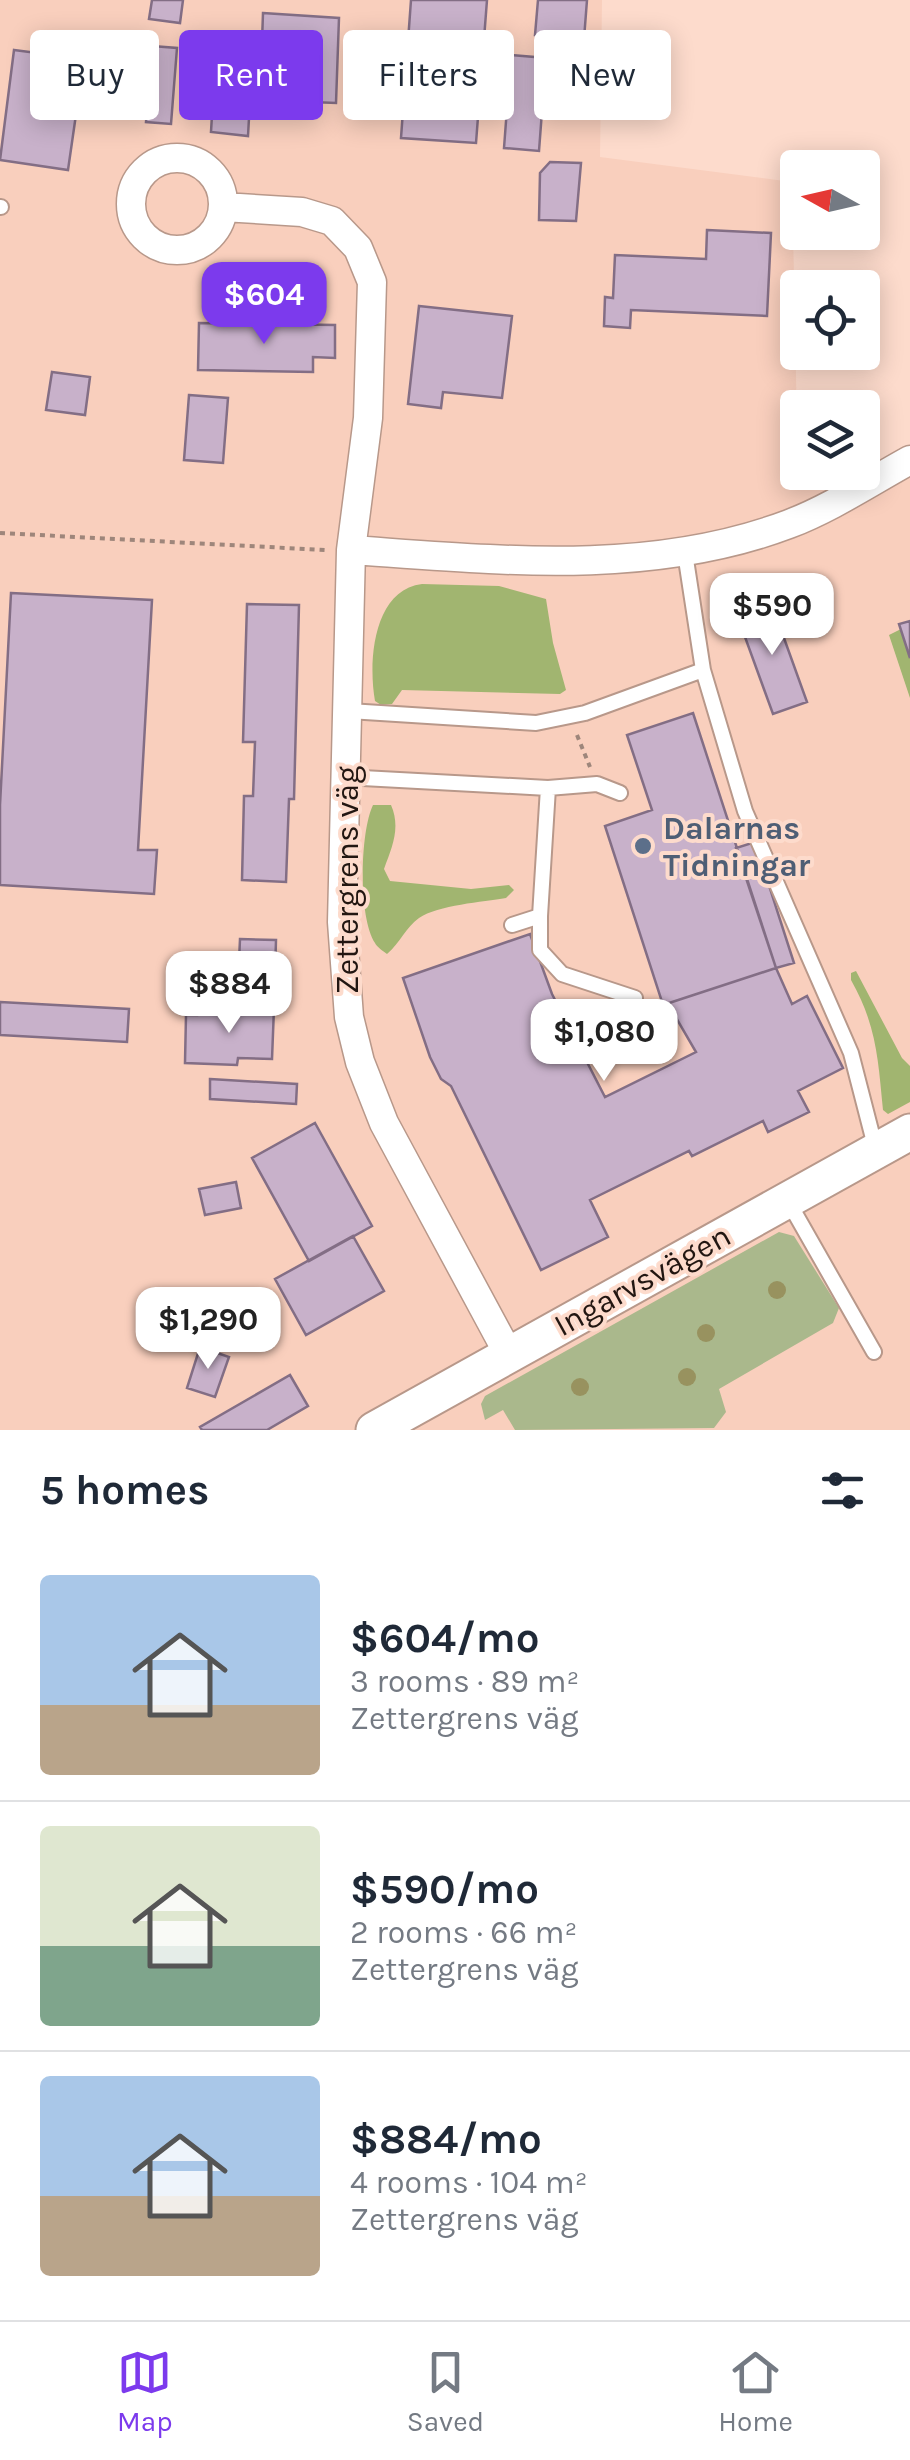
<!DOCTYPE html>
<meta charset="utf-8">
<style>
body{margin:0;font-family:Karla,sans-serif;background:#f2f2f3;color:#1f2937;height:100vh;display:flex;flex-direction:column;font-size:38px;white-space:nowrap}
*{box-sizing:border-box;margin:0}
p{font-size:32px;color:#747a83}
.icon{flex:none;width:55px;height:55px;fill:none;stroke:currentColor;stroke-width:2;stroke-linecap:round;stroke-linejoin:round}
.map{position:relative;height:1430px;overflow:hidden}
.details{display:flex;flex-direction:column;background:#fff;flex:1}
.details>*{flex:none}
.hud{position:absolute;left:30px;top:30px;width:850px;height:90px;display:flex;gap:20px}
.needle{width:65px;rotate:278deg}
.buttons{position:absolute;left:780px;top:150px;display:grid;gap:20px}
.buttons a{display:grid;place-items:center;width:100px;height:100px;border-radius:10px;background:#fff;box-shadow:0 5px 25px #0003;font-size:50px}
.price{position:absolute;translate:-50% -85px;padding:0 22px;border-radius:20px;background:#fff;color:#222;font-size:32px;line-height:65px;filter:drop-shadow(0 2px 5px #0008)}
.price::after{content:'';position:absolute;left:50%;top:60px;width:30px;height:22px;margin-left:-15px;background:inherit;clip-path:polygon(0 0,100% 0,50% 100%)}
.price.selected{background:#7c3aed;color:#fff}
ul{padding:0;list-style:none}
li{display:flex;align-items:center;gap:30px;height:250px;padding:0 40px}
li+li{border-top:2px solid #e0e1e3}
li span{display:grid;place-items:center;flex:none;width:280px;height:200px;border-radius:10px;color:#555}
li>.icon{margin-inline-start:auto}
span .icon{width:120px;height:120px;fill:#fffc;stroke-width:1}
li b{font-size:42px}
h2{display:flex;justify-content:space-between;align-items:center;height:120px;padding:0 40px;font-size:42px}
.tag{padding:0 35px;border-radius:10px;background:#fff;box-shadow:0 5px 25px #0003;font-size:35px;line-height:90px}
.tag.selected{background:#7c3aed;color:#fff}
.tab-bar{display:flex;justify-content:space-around;align-items:center;height:140px;border-top:2px solid #e0e1e3;background:#fff;font-size:28px;color:#747a83}
.tab-bar a{display:grid;justify-items:center;gap:5px}
.tab-bar .selected{color:#7c3aed}
.map>svg:first-child{display:block}
</style>
<div class="map">
<svg width="910" height="1430" viewBox="0 0 910 1430">
<rect width="100%" height="100%" fill="#fddbcc"/>
<path fill="#f9cfbd" d="M 0,0 L 602,0 L 600,157 L 792,182 L 798,472 L 824,473 L 829,484 L 853,473 L 862,472 L 863,468 L 910,445 L 910,1430 L 0,1430 Z"/>
<path fill="#aab88c" d="M 779,1232 L 794,1236 L 839,1308 L 833,1323 L 719,1389 L 726,1412 L 714,1428 L 515,1430 L 503,1410 L 485,1420 L 481,1404 L 485,1396 Z"/>
<path fill="#a1b570" d="M 422,584 L 499,586 L 546,599 L 553,643 L 566,690 L 560,694 L 402,690 L 392,704 L 381,705 L 375,701 C 368,662 373,590 422,584 Z
M 901,629 L 910,658 L 910,698 L 889,635 Z
M 373,805 L 391,805 C 401,828 392,847 384,869 L 390,881 L 471,889 L 509,885 L 514,890 L 506,898 C 483,902 438,905 419,918 C 406,927 400,943 387,954 C 384,952 376,946 375,943 C 358,917 360,832 373,805 Z
M 856,971 L 902,1058 L 910,1066 L 910,1102 L 888,1114 L 883,1110 C 878,1060 877,1026 851,980 L 851,973 Z"/>
<path fill="#c8b1ca" stroke="#836e85" stroke-width="2.5" d="M 152,0 L 183,0 L 180,23 L 149,19 Z
M 411,0 L 487,0 L 476,143 L 401,138 Z
M 538,0 L 587,0 L 584,39 L 535,35 Z
M 263,13 L 339,18 L 336,103 L 260,100 Z
M 217,33 L 262,34 L 260,100 L 213,98 Z
M 152,46 L 177,48 L 171,124 L 146,122 Z
M 14,50 L 84,59 L 68,170 L 0,160 Z
M 511,55 L 546,58 L 539,151 L 504,148 Z
M 213,98 L 250,100 L 248,136 L 211,132 Z
M 550,162 L 581,163 L 576,221 L 539,220 L 540,173 Z
M 707,230 L 771,233 L 767,316 L 631,310 L 630,328 L 604,326 L 605,297 L 613,298 L 615,255 L 706,259 Z
M 419,306 L 512,316 L 502,398 L 443,392 L 441,408 L 408,404 Z
M 199,323 L 335,325 L 335,358 L 313,357 L 313,372 L 198,370 Z
M 52,372 L 90,377 L 85,415 L 46,410 Z
M 189,395 L 228,398 L 223,463 L 184,460 Z
M 11,593 L 152,600 L 138,850 L 157,850 L 154,894 L 0,885 L 0,805 Z
M 771,602 L 807,702 L 773,714 L 737,615 Z
M 247,604 L 299,605 L 294,799 L 289,799 L 286,882 L 242,880 L 244,796 L 253,796 L 255,742 L 243,742 Z
M 910,621 L 910,658 L 899,624 Z
M 693,713 L 776,968 L 663,1005 L 605,826 L 652,810 L 627,735 Z
M 755,842 L 794,963 L 776,968 L 736,848 Z
M 530,934 L 552,994 L 605,1097 L 696,1052 L 671,1009 L 663,1005 L 776,968 L 792,1004 L 807,996 L 843,1068 L 798,1091 L 809,1112 L 768,1132 L 763,1121 L 692,1156 L 689,1151 L 590,1200 L 608,1237 L 541,1270 L 451,1086 L 441,1079 L 430,1057 L 403,978 Z
M 240,939 L 276,940 L 274,1008 L 237,1007 Z
M 0,1002 L 129,1009 L 127,1042 L 0,1035 Z
M 235,1007 L 274,1008 L 272,1059 L 238,1058 L 237,1065 L 185,1063 L 186,1015 L 197,1015 L 197,1010 L 235,1012 Z
M 210,1079 L 297,1084 L 296,1104 L 210,1099 Z
M 315,1123 L 372,1226 L 309,1261 L 252,1158 Z
M 236,1182 L 241,1208 L 205,1215 L 199,1189 Z
M 353,1236 L 384,1291 L 306,1335 L 275,1279 Z
M 200,1347 L 229,1357 L 215,1397 L 187,1388 Z
M 290,1375 L 308,1406 L 267,1430 L 202,1430 L 200,1427 Z"/>
<g fill="none" stroke-linecap="round" stroke-linejoin="round">
<defs>
<path id="service" d="M 0,207 L 1,207
M 685,553 L 703,670 L 745,811 L 851,1053 L 876,1150
M 349,711 L 536,723 L 585,713 L 703,670
M 344,777 L 548,788 L 540,916 L 512,925
M 548,788 L 597,784 L 620,793
M 540,916 L 540,950 L 562,974 L 635,998
M 788,1201 L 874,1352"/>
<path id="minor" d="M131 204a46 46 0 1 1 92 0a46 46 0 1 1-92 0Z
M 223,207 L 302,212 L 332,221 L 358,248 L 372,282 L 368,418 L 351,550 L 342,922 L 349,1017 L 360,1062 L 384,1123 L 508,1353
M 351,550 C 496,560 649,577 789,524 C 831,508 870,482 910,460"/>
<path id="tertiary" d="M 374,1430 L 910,1132"/>
</defs>
<use href="#service" stroke="#b8988a" stroke-width="18"/>
<use href="#minor" stroke="#b8988a" stroke-width="31"/>
<use href="#tertiary" stroke="#b8988a" stroke-width="39"/>
<path stroke="#9e867b" stroke-width="4" stroke-dasharray="5 5" stroke-linecap="butt" d="M 0,533 L 325,550
M 577,735 L 590,767"/>
<use href="#service" stroke="#fff" stroke-width="14"/>
<use href="#minor" stroke="#fff" stroke-width="28"/>
<use href="#tertiary" stroke="#fff" stroke-width="35"/>
</g>
<g fill="#98925f">
<circle cx="777" cy="1290" r="9"/>
<circle cx="706" cy="1333" r="9"/>
<circle cx="687" cy="1377" r="9"/>
<circle cx="580" cy="1387" r="9"/>
</g>
<circle fill="#5c6f8a" stroke="#fddbcc" stroke-width="4" cx="643" cy="846" r="10"/>
<g text-anchor="middle" stroke-width="8" stroke-linejoin="round" paint-order="stroke">
<g font-size="32" font-weight="bold" fill="#4e5e75" stroke="#fddbcc" text-anchor="start">
<text x="663" y="839">Dalarnas<tspan x="663" dy="37">Tidningar</tspan></text>
</g>
<g font-size="32" fill="#221611" stroke="#fddbcc">
<text transform="translate(347 880) rotate(-90)" y="11">Zettergrens väg</text>
<text transform="translate(642 1280) rotate(-29)" y="11">Ingarvsvägen</text>
</g>
</g>
</svg>
<div class="buttons">
<a><svg class="needle" viewBox="-14 -14 28 28"><path d="M0-13l5 13h-10z" fill="#e53935"/><path d="M0 13l5-13h-10z" fill="#747a83"/></svg></a>
<a><svg class="icon" aria-label="locate" viewBox="0 0 24 24"><circle cx="12" cy="12" r="6"/><path d="M12 2v4M12 18v4M2 12h4M18 12h4"/></svg></a>
<a><svg class="icon" aria-label="layers" viewBox="0 0 24 24"><path d="M12 4l9 5-9 5-9-5zM3 14l9 5 9-5"/></svg></a>
</div>
<b class="price selected" style="left:264px;top:347px">$604</b>
<b class="price" style="left:772px;top:658px">$590</b>
<b class="price" style="left:229px;top:1036px">$884</b>
<b class="price" style="left:604px;top:1084px">$1,080</b>
<b class="price" style="left:208px;top:1372px">$1,290</b>
<div class="hud">
<a class="tag">Buy</a>
<a class="tag selected">Rent</a>
<a class="tag">Filters</a>
<a class="tag">New</a>
</div>
</div>
<section class="details">
<h2>5 homes<svg class="icon" aria-label="filters" viewBox="0 0 24 24"><path d="M4 7h16M4 17h16"/><circle cx="9" cy="7" r="2"/><circle cx="15" cy="17" r="2"/></svg></h2>
<ul>
<li><span style="background:linear-gradient(#a9c7e8 65%,#b9a48a 0)"><svg class="icon" aria-label="home" viewBox="0 0 24 24"><path d="M3 11l9-7 9 7M6 9v11h12V9"/></svg></span><div><b>$604/mo</b><p>3 rooms · 89 m²</p><p>Zettergrens väg</p></div></li>
<li><span style="background:linear-gradient(#dfe7d0 60%,#7fa58c 0)"><svg class="icon" aria-label="home" viewBox="0 0 24 24"><path d="M3 11l9-7 9 7M6 9v11h12V9"/></svg></span><div><b>$590/mo</b><p>2 rooms · 66 m²</p><p>Zettergrens väg</p></div></li>
<li><span style="background:linear-gradient(#a9c7e8 60%,#b9a48a 0)"><svg class="icon" aria-label="home" viewBox="0 0 24 24"><path d="M3 11l9-7 9 7M6 9v11h12V9"/></svg></span><div><b>$884/mo</b><p>4 rooms · 104 m²</p><p>Zettergrens väg</p></div></li>
</ul>
</section>
<nav class="tab-bar">
<a class="selected"><svg class="icon" aria-label="map" viewBox="0 0 24 24"><path d="M3 6l6-2 6 2 6-2v14l-6 2-6-2-6 2zM9 4v14M15 6v14"/></svg>Map</a>
<a><svg class="icon" aria-label="saved" viewBox="0 0 24 24"><path d="M7 4h10v16l-5-4-5 4z"/></svg>Saved</a>
<a><svg class="icon" aria-label="home" viewBox="0 0 24 24"><path d="M3 11l9-7 9 7M6 9v11h12V9"/></svg>Home</a>
</nav>
